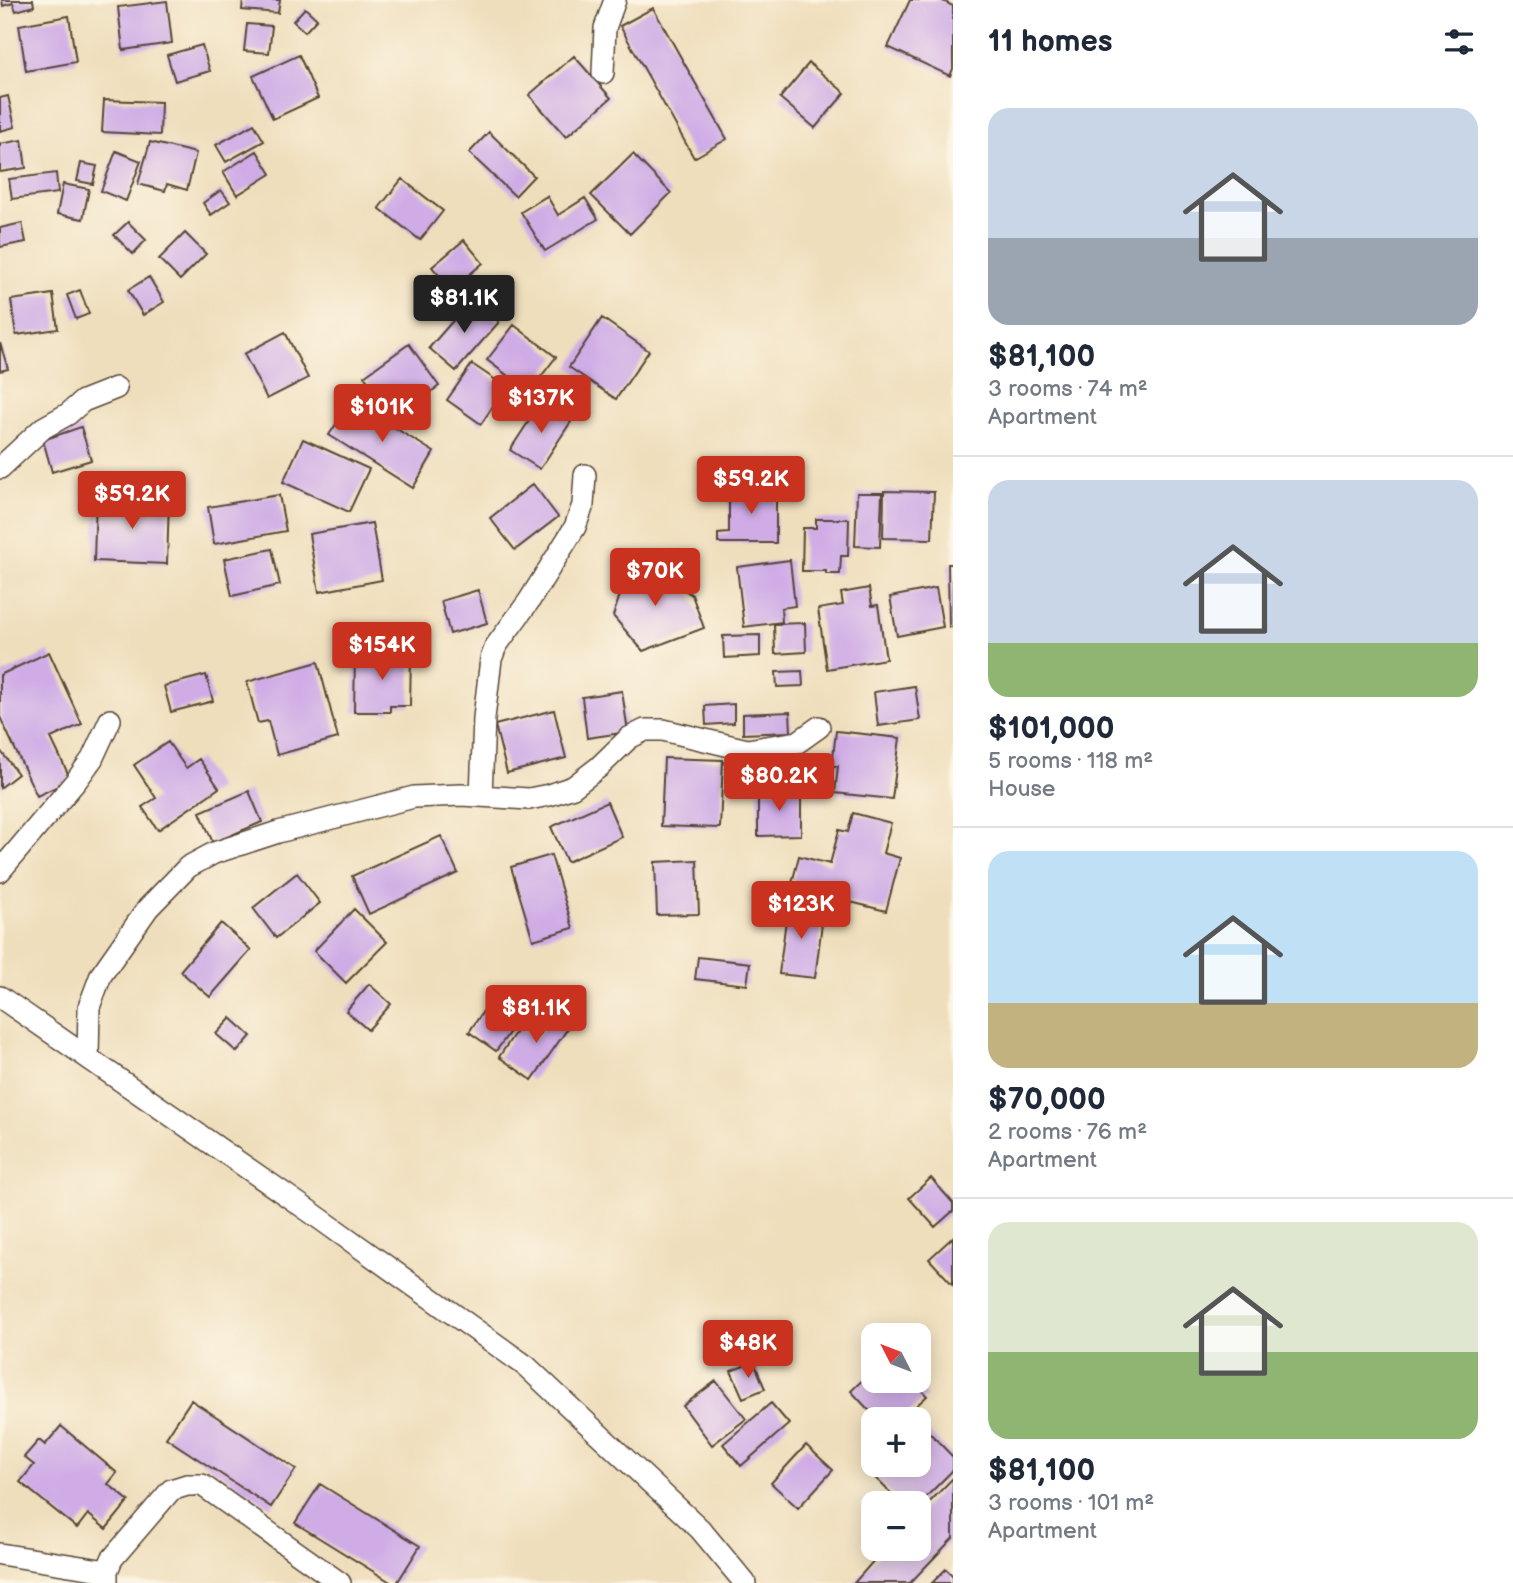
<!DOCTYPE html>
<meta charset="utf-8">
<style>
body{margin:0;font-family:"Balsamiq Sans",sans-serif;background:#f2f2f3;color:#1f2937;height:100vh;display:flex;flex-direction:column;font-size:26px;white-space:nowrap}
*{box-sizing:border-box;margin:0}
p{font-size:23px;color:#747a83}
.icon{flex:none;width:38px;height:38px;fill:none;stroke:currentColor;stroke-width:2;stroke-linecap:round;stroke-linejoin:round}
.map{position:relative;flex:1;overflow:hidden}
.sheet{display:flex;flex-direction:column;background:#fff;width:560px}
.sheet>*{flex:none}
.needle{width:46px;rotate:312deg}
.fabs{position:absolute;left:861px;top:1323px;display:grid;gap:14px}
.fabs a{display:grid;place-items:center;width:70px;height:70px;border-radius:14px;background:#fff;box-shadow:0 4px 18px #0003;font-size:35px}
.price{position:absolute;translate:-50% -60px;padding:0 16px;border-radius:7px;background:#c8321e;color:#fff;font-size:23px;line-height:46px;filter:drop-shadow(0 2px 4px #0008)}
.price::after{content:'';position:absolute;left:50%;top:42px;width:21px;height:16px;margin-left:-10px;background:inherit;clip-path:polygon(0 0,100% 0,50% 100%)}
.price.on{background:#222;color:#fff}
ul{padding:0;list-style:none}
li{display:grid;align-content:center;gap:14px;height:371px;padding:0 35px}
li+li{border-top:2px solid #e0e1e3}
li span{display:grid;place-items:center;height:217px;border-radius:21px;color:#555}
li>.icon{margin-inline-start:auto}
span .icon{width:126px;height:126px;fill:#fffc;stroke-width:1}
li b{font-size:30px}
h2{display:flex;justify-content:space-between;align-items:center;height:84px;padding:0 35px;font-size:30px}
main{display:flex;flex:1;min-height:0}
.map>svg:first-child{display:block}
</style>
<main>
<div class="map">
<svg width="953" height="1583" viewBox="0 0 953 1583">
<rect width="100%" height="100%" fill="#fcf5e5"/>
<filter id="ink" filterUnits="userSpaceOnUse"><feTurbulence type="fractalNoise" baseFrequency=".0143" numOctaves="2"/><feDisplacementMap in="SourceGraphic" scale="14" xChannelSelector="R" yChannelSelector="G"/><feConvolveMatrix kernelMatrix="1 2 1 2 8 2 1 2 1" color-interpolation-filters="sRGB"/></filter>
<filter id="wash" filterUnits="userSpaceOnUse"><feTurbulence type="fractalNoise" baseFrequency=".00686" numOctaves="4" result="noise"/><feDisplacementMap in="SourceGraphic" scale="28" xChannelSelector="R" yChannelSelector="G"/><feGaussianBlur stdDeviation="1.57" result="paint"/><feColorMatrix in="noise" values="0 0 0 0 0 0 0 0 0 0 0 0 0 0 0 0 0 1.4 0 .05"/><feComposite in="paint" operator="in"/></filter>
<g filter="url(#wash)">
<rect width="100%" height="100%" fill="#efdebc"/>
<g id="blocks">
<path fill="#cface6" d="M 2,0 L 33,0 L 34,6 L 16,11 L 13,3 L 3,6 Z
M 243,0 L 280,0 L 278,13 L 242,10 Z
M 910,0 L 941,0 L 953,6 L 953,69 L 950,76 L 888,47 Z
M 167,1 L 172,43 L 123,50 L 118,7 Z
M 305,8 L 317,19 L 305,32 L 293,21 Z
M 653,8 L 727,139 L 694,158 L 620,26 Z
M 69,16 L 76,62 L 26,71 L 19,25 Z
M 247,24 L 272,26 L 269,53 L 244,51 Z
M 202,45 L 210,71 L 175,81 L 167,55 Z
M 299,55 L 318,98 L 273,119 L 253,76 Z
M 574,56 L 611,98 L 566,137 L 529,95 Z
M 809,63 L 845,93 L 815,128 L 780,98 Z
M 8,96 L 15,127 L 0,131 L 0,98 Z
M 104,100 L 161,102 L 160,135 L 102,132 Z
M 254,124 L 264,141 L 226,162 L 216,145 Z
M 489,132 L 534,176 L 515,196 L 469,153 Z
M 22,140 L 26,168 L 0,172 L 0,144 Z
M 150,142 L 196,153 L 187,190 L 167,184 L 165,191 L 138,184 Z
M 116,151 L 141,161 L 126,201 L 101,191 Z
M 257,151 L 271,174 L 237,195 L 223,172 Z
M 633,154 L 671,193 L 630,234 L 591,195 Z
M 81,163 L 97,166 L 93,184 L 77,181 Z
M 56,173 L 58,193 L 12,199 L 9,179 Z
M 402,179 L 443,211 L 420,240 L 379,208 Z
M 63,184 L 89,189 L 83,219 L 57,214 Z
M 221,190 L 230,202 L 211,215 L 203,203 Z
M 547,196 L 558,215 L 585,198 L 598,219 L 545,251 L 521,212 Z
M 128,222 L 146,240 L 133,254 L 114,235 Z
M 22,223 L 26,242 L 0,247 L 0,228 Z
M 185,233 L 206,254 L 180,280 L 159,259 Z
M 464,240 L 483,263 L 451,290 L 432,267 Z
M 149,277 L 164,302 L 143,315 L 128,290 Z
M 80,290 L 89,314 L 76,319 L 67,295 Z
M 53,294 L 58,329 L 16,335 L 11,300 Z
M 472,299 L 499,322 L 456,371 L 429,348 Z
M 602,318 L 649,351 L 616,399 L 569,367 Z
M 514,325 L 556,357 L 529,392 L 487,360 Z
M 285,332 L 308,378 L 267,399 L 244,354 Z
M 0,343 L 8,369 L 0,371 Z
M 409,344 L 439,386 L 394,418 L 364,376 Z
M 472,364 L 506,387 L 481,424 L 447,400 Z
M 351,401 L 434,452 L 413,488 L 329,435 Z
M 542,401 L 572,420 L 540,469 L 510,450 Z
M 81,427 L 91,460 L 52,472 L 43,440 Z
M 303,439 L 369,469 L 349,512 L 283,482 Z
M 533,484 L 558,517 L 515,550 L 490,518 Z
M 776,487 L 776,543 L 718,543 L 718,534 L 729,533 L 729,488 Z
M 884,491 L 934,492 L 932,539 L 883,538 Z
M 857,493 L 882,493 L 880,547 L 855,546 Z
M 279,495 L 286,531 L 214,544 L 208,507 Z
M 96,498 L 169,500 L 167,564 L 94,561 Z
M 816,519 L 849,519 L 848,556 L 841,556 L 840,574 L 826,574 L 826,571 L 802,571 L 803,528 L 816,528 Z
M 372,523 L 382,580 L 319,592 L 309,534 Z
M 272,549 L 280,585 L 232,596 L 224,559 Z
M 633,556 L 692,595 L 704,628 L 643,651 L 613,616 Z
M 790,560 L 795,606 L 781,608 L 782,622 L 744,627 L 737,567 Z
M 948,564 L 953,564 L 953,627 L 949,627 Z
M 869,588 L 872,606 L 878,605 L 886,659 L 827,669 L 818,609 L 843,605 L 841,593 Z
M 936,588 L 943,627 L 897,636 L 890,597 Z
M 478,590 L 487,623 L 450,634 L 441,601 Z
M 805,623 L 806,652 L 775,654 L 774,624 Z
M 760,635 L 760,656 L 724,658 L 723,636 Z
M 49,652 L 82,724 L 51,738 L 71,780 L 37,796 L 0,717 L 0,675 Z
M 355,654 L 411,654 L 410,706 L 390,706 L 390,712 L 354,712 Z
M 318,662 L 338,738 L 277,755 L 268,721 L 258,723 L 247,682 Z
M 802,671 L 803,686 L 777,687 L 776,672 Z
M 206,675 L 213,701 L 171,712 L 164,686 Z
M 915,686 L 920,720 L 878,726 L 874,692 Z
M 622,691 L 628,732 L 587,738 L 582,697 Z
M 734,704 L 734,723 L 706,725 L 705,706 Z
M 554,710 L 566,758 L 507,773 L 495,725 Z
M 790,712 L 791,732 L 743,734 L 743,714 Z
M 836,731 L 900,738 L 892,799 L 835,793 L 838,766 L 832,766 Z
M 168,742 L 186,768 L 199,759 L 219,788 L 158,830 L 142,807 L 156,798 L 134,765 Z
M 0,750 L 18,774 L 0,788 Z
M 664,758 L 723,760 L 720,828 L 661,826 Z
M 758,790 L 801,790 L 801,835 L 758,836 Z
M 249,791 L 262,822 L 213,843 L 200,812 Z
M 607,802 L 622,837 L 567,862 L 551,827 Z
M 853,813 L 891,823 L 883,853 L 900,858 L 886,911 L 791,887 L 799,856 L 830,864 L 839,830 L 848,832 Z
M 441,836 L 458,873 L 369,914 L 352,876 Z
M 551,855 L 573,928 L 533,940 L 511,867 Z
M 697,860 L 699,914 L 657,915 L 655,862 Z
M 297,873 L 320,903 L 276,938 L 253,908 Z
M 788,904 L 824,908 L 815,978 L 779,974 Z
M 354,909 L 387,942 L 346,983 L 314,951 Z
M 221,923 L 251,950 L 210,997 L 180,971 Z
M 698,957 L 750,963 L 747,985 L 695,979 Z
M 369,984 L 391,1004 L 368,1030 L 346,1011 Z
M 486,1007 L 514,1026 L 496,1051 L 469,1032 Z
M 559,1007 L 575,1018 L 532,1080 L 499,1057 L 519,1027 L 536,1039 Z
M 231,1018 L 251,1036 L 237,1052 L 216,1034 Z
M 931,1178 L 953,1203 L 953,1211 L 935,1227 L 909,1198 Z
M 953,1237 L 953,1285 L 929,1259 Z
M 754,1362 L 765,1389 L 743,1398 L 731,1371 Z
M 873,1370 L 873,1381 L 913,1381 L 927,1396 L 902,1419 L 877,1419 L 851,1391 Z
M 716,1381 L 746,1419 L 712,1445 L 683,1406 Z
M 191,1400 L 296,1469 L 271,1507 L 166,1438 Z
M 771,1403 L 789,1424 L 741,1466 L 723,1444 Z
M 919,1422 L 953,1457 L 953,1470 L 920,1503 L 901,1503 L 865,1468 L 873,1460 L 873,1465 L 919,1465 Z
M 61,1426 L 117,1473 L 108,1484 L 129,1501 L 106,1529 L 88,1514 L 77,1528 L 20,1482 L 34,1465 L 24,1457 L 39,1440 L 45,1445 Z
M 806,1445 L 833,1470 L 798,1508 L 771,1483 Z
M 953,1478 L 953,1538 L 910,1583 L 854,1583 L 884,1549 L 919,1549 L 919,1513 Z
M 320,1484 L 420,1546 L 397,1583 L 392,1583 L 295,1523 Z
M 946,1569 L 953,1576 L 953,1583 L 932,1583 Z"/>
</g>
</g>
<g filter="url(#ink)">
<use href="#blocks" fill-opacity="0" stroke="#564536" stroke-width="2"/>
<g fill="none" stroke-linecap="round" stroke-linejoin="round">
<defs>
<path id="street" d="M 603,73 L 605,28 L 615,0
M 0,468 L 43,428 L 68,414 L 83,401 L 116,388
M 481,796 L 484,718 L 491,659 L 496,646 L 529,601 L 575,527 L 583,505 L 585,475
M 0,871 L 76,781 L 92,759 L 110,720
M 0,997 L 312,1213 L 526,1366 L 700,1529 L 745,1583
M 88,1058 L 89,1007 L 101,975 L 148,908 L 188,867 L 214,853 L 278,832 L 414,797 L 461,795 L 529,799 L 549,795 L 573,787 L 599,767 L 629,738 L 645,730 L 663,730 L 747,750 L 798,742 L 819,727
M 0,1554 L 107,1571
M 107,1583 L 107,1571 L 112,1559 L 171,1490 L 187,1485 L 202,1485 L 340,1583"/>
</defs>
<use href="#street" stroke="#564536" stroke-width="24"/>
<use href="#street" stroke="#fff" stroke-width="21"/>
</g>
</g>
</svg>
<div class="fabs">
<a><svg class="needle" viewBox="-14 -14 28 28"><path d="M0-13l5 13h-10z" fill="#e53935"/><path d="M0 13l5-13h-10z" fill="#747a83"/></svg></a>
<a>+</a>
<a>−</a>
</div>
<b class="price on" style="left:464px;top:335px">$81.1K</b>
<b class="price" style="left:541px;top:435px">$137K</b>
<b class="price" style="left:382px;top:444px">$101K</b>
<b class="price" style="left:751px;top:516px">$59.2K</b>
<b class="price" style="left:132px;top:531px">$59.2K</b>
<b class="price" style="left:655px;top:608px">$70K</b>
<b class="price" style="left:382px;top:682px">$154K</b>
<b class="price" style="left:779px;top:813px">$80.2K</b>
<b class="price" style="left:801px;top:941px">$123K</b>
<b class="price" style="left:536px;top:1045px">$81.1K</b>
<b class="price" style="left:748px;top:1380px">$48K</b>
</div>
<section class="sheet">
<h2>11 homes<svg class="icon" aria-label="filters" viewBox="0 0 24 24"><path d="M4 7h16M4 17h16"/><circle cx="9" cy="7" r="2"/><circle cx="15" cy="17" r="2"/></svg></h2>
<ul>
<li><span style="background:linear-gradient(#c9d6e8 60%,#9aa5b1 0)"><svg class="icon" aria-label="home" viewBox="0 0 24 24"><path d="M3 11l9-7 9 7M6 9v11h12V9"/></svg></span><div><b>$81,100</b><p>3 rooms · 74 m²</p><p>Apartment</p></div></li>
<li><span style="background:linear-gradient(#c9d6e8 75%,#8fb573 0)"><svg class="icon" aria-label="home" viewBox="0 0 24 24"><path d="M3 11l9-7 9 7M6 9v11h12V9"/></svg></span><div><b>$101,000</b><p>5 rooms · 118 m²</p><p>House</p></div></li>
<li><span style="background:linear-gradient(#bfe0f5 70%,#c2b280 0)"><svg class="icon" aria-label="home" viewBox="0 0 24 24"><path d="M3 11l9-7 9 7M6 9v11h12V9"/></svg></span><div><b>$70,000</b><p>2 rooms · 76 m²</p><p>Apartment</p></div></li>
<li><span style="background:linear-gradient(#dfe7d0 60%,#8fb573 0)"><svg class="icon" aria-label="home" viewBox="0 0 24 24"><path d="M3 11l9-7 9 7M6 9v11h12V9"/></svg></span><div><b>$81,100</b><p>3 rooms · 101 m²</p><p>Apartment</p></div></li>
</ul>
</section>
</main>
